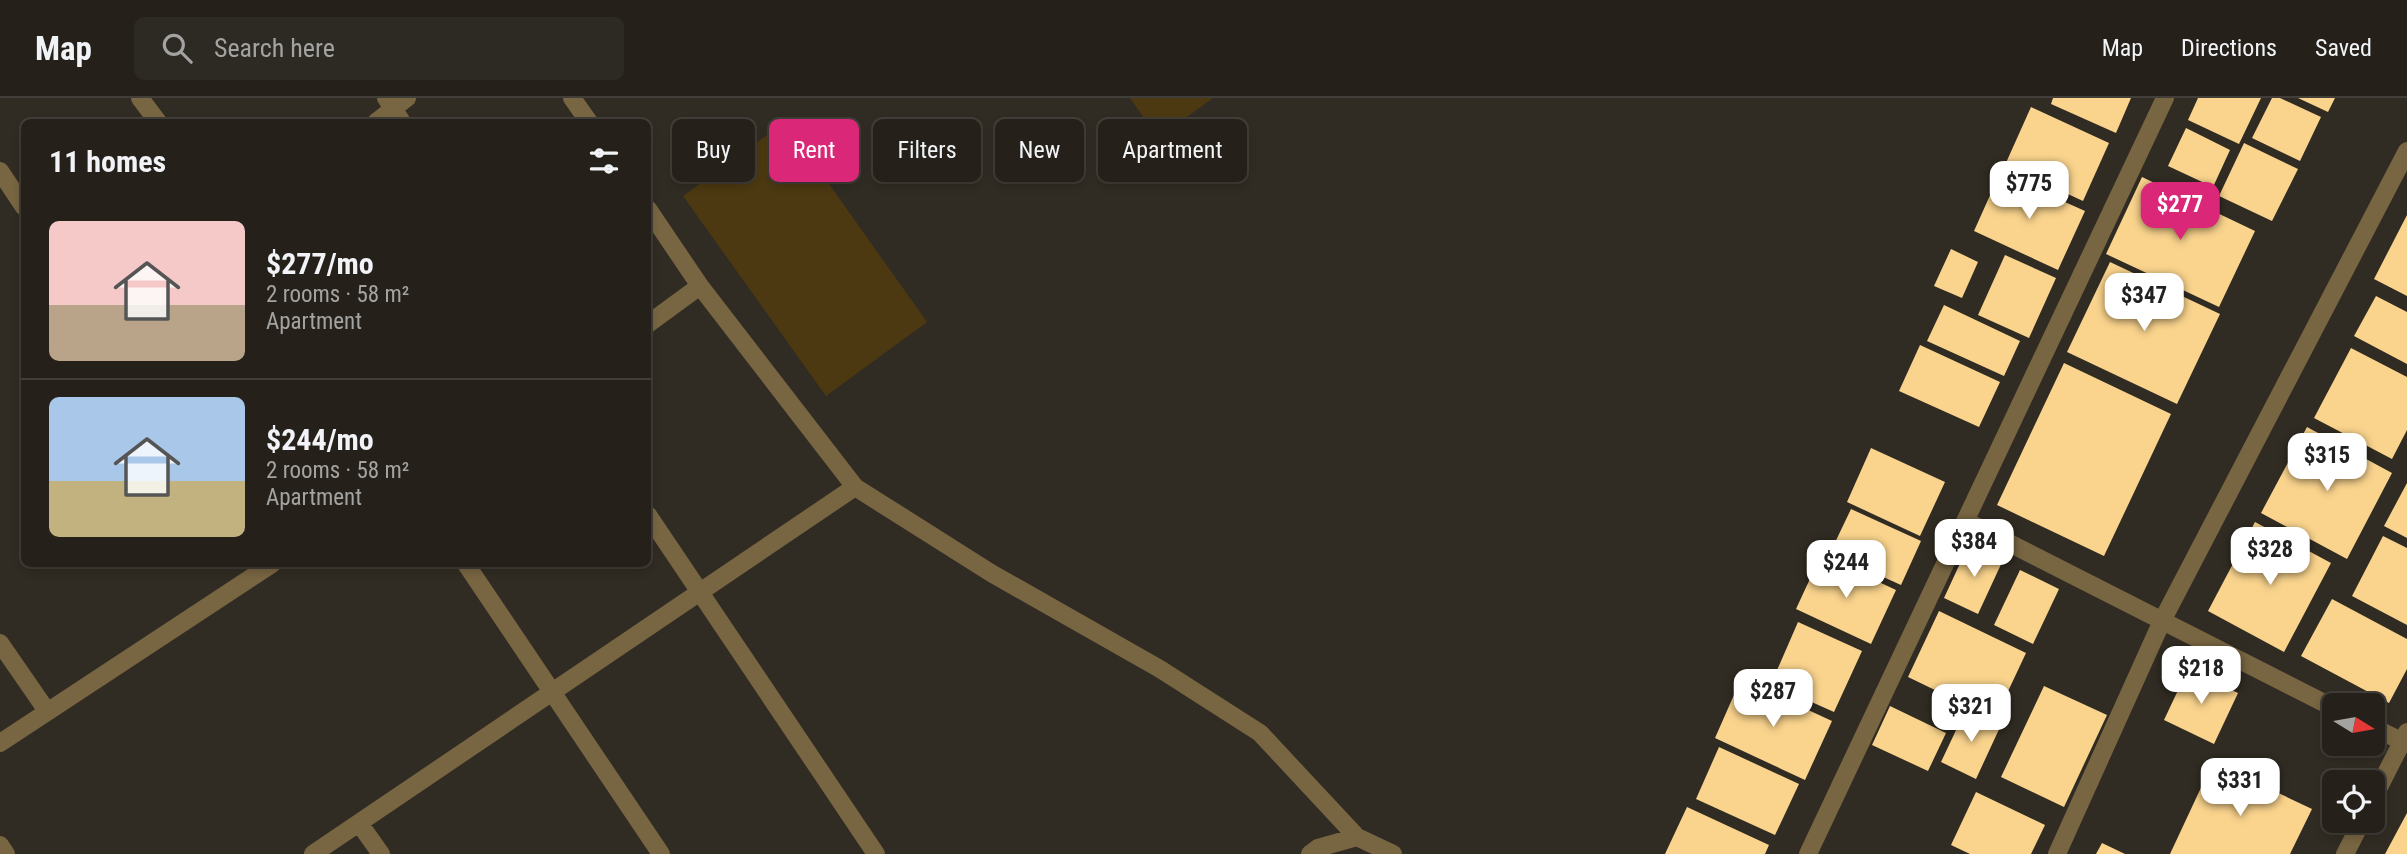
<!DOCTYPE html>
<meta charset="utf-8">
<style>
body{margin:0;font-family:"Roboto Condensed",sans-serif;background:#2d2923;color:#f1f3f6;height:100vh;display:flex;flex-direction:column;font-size:26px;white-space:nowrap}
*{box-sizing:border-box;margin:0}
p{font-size:23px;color:#a3a3a2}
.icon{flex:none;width:38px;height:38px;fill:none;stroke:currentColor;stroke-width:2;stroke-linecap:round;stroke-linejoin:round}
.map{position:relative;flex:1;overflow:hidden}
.details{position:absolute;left:21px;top:21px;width:630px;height:448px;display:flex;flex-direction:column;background:#25211a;border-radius:10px;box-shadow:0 4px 10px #0003,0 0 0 2px #423e39}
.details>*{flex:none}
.banner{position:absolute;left:672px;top:21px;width:665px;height:63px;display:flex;gap:14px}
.needle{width:46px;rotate:101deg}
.tools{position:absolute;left:2322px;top:595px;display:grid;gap:14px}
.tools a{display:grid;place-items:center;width:63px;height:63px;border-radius:10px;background:#25211a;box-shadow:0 4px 10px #0003,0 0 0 2px #423e39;font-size:35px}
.price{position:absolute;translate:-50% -60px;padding:0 16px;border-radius:14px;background:#fff;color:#222;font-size:23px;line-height:46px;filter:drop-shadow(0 2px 4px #0008)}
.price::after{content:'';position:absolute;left:50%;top:42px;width:21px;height:16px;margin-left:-10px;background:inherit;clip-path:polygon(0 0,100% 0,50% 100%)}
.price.on{background:#db2777;color:#fff}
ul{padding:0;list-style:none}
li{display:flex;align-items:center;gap:21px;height:175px;padding:0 28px}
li+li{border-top:2px solid #423e39}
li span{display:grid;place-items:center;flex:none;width:196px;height:140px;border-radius:10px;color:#555}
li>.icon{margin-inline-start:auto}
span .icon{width:84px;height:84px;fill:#fffc;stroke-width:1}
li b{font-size:30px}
h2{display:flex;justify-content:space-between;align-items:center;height:84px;padding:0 28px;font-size:30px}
.tag{padding:0 24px;border-radius:10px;background:#25211a;box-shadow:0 4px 10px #0003,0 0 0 2px #423e39;font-size:24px;line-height:63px}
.tag.on{background:#db2777;color:#fff}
header{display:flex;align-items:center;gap:42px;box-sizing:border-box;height:98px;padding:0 35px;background:#25211a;border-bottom:2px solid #423e39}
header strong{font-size:33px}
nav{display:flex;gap:38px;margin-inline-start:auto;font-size:24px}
.search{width:490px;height:63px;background:#2d2923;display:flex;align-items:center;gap:18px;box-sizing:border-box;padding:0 24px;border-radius:10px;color:#a3a3a2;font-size:26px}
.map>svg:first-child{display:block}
</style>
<header>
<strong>Map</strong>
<div class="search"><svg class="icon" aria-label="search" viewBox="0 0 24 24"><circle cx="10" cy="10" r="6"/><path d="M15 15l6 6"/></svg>Search here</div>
<nav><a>Map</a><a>Directions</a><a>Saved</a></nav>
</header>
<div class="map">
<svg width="2407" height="756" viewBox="0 0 2407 756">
<rect width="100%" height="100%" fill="#312c23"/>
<path fill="#4c3911" d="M 1130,0 L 1213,0 L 1158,40 Z
M 785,24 L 927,224 L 826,298 L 683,98 Z"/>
<path fill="#fad48d" d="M 2053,0 L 2131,0 L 2116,35 L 2051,6 Z
M 2198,0 L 2261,0 L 2239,46 L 2188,22 Z
M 2272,0 L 2280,0 L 2321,19 L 2300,63 L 2252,40 Z
M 2298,0 L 2335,0 L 2328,14 Z
M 2031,9 L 2109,45 L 2083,103 L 2005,67 Z
M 2186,30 L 2230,52 L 2213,89 L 2168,68 Z
M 2244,45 L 2298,71 L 2272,123 L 2219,98 Z
M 2000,75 L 2085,113 L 2058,172 L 1974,133 Z
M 2142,79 L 2255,133 L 2219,209 L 2106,156 Z
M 2407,117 L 2407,198 L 2374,181 Z
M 1951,151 L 1978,164 L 1962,200 L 1934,188 Z
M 2005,157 L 2056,180 L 2029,240 L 1978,217 Z
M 2110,164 L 2220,216 L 2177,306 L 2067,254 Z
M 2376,198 L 2407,214 L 2407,266 L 2354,238 Z
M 1944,207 L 2020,243 L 2004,278 L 1927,243 Z
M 1920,247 L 2000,284 L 1979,329 L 1899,293 Z
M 2351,250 L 2407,279 L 2407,332 L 2392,361 L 2314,320 Z
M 2064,265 L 2171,316 L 2104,458 L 1997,407 Z
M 2307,329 L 2392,375 L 2347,461 L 2261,415 Z
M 1871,350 L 1945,384 L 1920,438 L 1847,404 Z
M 2407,385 L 2407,440 L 2384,428 Z
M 1851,411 L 1921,443 L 1901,487 L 1830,455 Z
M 2255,424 L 2331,465 L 2284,554 L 2208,513 Z
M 2383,438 L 2407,450 L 2407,527 L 2352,498 Z
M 1969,446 L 2003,462 L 1978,516 L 1944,500 Z
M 1821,457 L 1896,492 L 1871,546 L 1796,511 Z
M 2020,472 L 2059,491 L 2033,546 L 1994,527 Z
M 2332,501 L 2407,541 L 2407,571 L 2389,605 L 2301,558 Z
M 1939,513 L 2026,555 L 1995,621 L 1908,579 Z
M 1798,524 L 1862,553 L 1834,614 L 1771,586 Z
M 2188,571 L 2238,595 L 2214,646 L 2164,622 Z
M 1741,581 L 1832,623 L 1805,682 L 1715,640 Z
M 2044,588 L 2107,617 L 2064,709 L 2001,679 Z
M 1890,608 L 1946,635 L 1928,673 L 1872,647 Z
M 1966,611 L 2001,627 L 1976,681 L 1941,664 Z
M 1719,649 L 1799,686 L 1775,737 L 1696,701 Z
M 2213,664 L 2312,711 L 2290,756 L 2170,756 Z
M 1976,694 L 2045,727 L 2031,756 L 1970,756 L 1951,747 Z
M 1687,709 L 1769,747 L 1765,756 L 1665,756 Z
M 2407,715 L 2407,756 L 2385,756 Z
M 2102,745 L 2125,756 L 2096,756 Z"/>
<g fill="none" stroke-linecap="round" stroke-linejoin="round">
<path stroke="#786542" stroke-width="18" d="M 140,0 L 158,24
M 386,0 L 402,24
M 572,0 L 589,24
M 376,24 L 407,0
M 0,73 L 24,109
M 648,111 L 700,188 L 855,389 L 991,475 L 1160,571 L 1260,635 L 1357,739 L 1318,750 L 1310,756
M 648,226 L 700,188
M 648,417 L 876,756
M 1966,423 L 2334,610
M 466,466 L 661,756
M 0,545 L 47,613
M 2373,629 L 2407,646
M 0,645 L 272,466
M 2373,701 L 2407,634
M 359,725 L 381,756
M 1357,739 L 1393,756
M 0,747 L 6,756
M 313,756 L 855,389
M 1808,756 L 2165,0
M 2057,756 L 2162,523 L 2407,53
M 2345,756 L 2362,723"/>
</g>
</svg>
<div class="tools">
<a><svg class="needle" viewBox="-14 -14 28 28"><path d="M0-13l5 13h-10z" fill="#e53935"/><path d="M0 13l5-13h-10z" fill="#a3a3a2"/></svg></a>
<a><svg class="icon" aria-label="locate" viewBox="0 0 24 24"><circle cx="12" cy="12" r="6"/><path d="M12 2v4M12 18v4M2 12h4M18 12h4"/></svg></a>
</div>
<b class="price" style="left:2029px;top:123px">$775</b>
<b class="price on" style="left:2180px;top:144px">$277</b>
<b class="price" style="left:2144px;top:235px">$347</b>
<b class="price" style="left:2327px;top:395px">$315</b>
<b class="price" style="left:1974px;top:481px">$384</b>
<b class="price" style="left:2270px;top:489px">$328</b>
<b class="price" style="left:1846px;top:502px">$244</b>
<b class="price" style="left:2201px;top:608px">$218</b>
<b class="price" style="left:1773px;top:631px">$287</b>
<b class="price" style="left:1971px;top:646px">$321</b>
<b class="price" style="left:2240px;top:720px">$331</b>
<div class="banner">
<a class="tag">Buy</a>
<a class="tag on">Rent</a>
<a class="tag">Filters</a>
<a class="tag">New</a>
<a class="tag">Apartment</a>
</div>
<section class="details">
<h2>11 homes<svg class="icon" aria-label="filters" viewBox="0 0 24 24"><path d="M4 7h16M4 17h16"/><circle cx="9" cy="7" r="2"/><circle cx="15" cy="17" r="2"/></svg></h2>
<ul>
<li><span style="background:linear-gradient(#f6c9c9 60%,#b9a48a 0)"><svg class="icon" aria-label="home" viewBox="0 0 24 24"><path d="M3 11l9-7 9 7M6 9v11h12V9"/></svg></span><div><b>$277/mo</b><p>2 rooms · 58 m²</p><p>Apartment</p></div></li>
<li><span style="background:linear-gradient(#a9c7e8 60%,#c2b280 0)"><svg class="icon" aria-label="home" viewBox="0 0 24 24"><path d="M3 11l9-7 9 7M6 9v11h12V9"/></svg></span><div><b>$244/mo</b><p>2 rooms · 58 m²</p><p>Apartment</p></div></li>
</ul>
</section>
</div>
